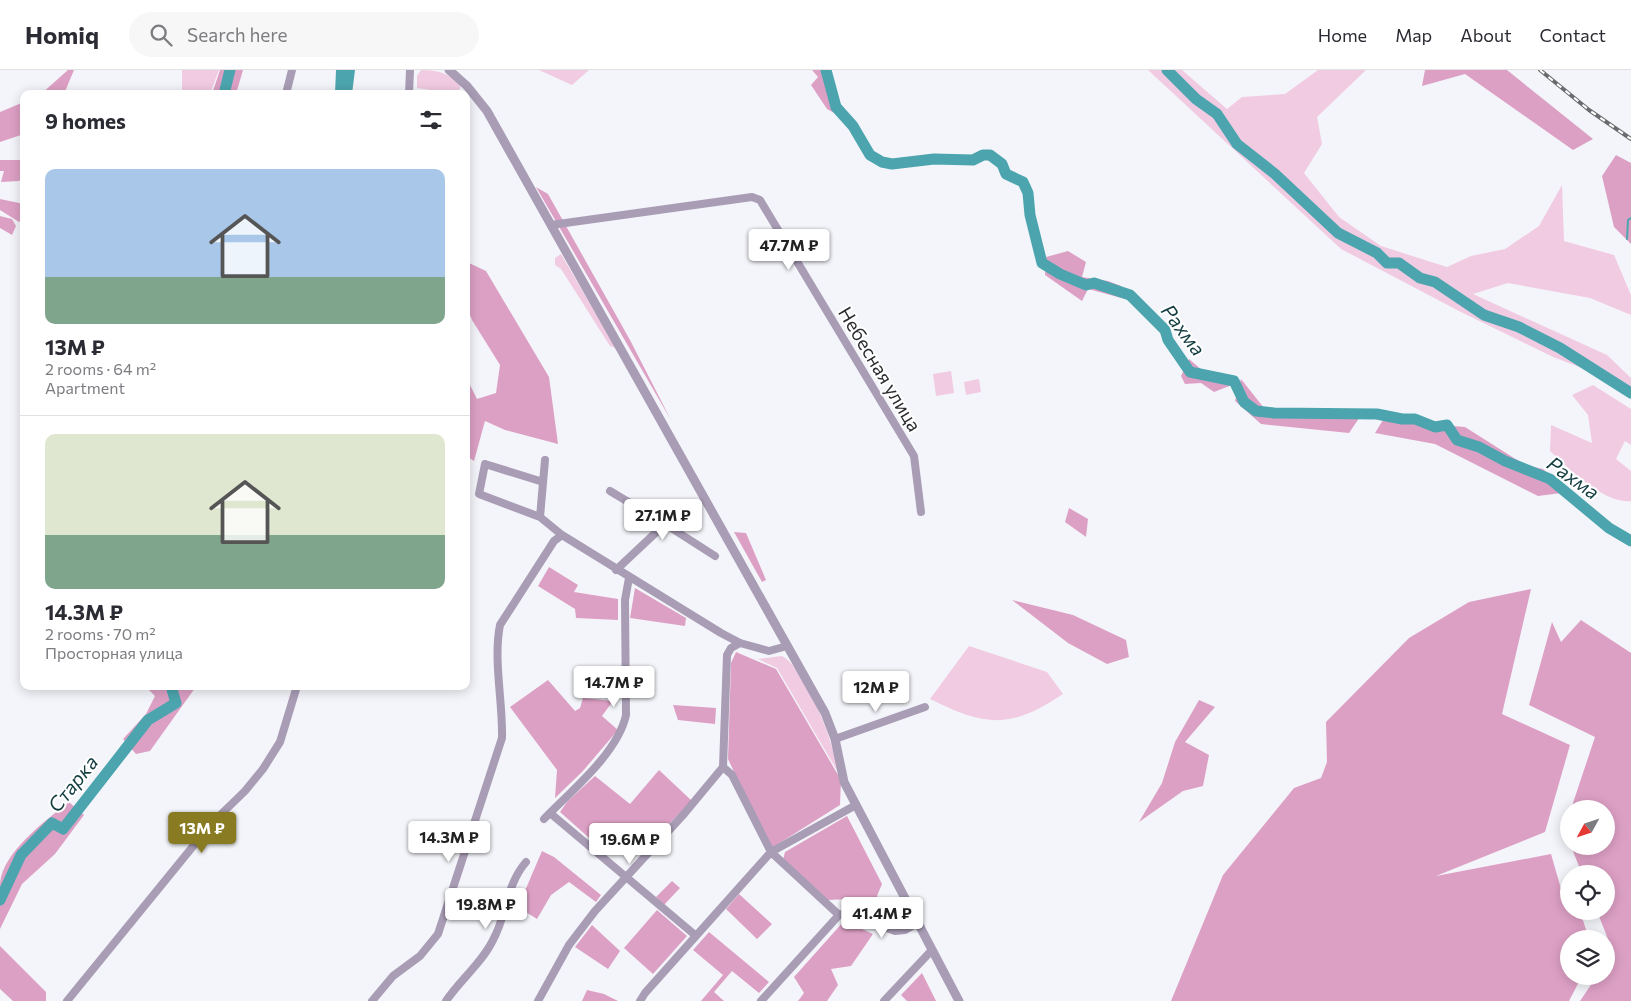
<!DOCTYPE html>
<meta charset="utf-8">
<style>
body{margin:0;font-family:Commissioner,sans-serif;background:#f7f7f7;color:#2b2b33;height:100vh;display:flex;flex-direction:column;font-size:19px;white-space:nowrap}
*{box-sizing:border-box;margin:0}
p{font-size:16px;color:#7c7c81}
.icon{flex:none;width:28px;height:28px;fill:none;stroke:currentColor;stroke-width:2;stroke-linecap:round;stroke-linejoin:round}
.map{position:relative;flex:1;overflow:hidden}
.details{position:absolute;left:20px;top:20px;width:450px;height:600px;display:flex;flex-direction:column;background:#fff;border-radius:10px;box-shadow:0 2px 12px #0003}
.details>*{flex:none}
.needle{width:32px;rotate:230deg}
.fabs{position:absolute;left:1560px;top:730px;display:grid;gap:10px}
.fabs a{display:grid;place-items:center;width:55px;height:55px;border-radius:50%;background:#fff;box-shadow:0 2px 12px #0003;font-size:25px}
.price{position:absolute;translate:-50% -42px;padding:0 11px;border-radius:5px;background:#fff;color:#222;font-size:16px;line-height:32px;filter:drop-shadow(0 1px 2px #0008)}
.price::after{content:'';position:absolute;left:50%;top:30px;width:15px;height:11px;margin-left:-8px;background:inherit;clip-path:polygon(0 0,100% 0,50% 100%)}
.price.active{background:#897b21;color:#fff}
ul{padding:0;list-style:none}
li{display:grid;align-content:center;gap:10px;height:265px;padding:0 25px}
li+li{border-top:1px solid #e1e1e2}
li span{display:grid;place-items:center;height:155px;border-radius:10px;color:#555}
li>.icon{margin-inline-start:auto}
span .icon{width:90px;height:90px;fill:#fffc;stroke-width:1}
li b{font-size:21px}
h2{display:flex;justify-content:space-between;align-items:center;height:60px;padding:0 25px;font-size:21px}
header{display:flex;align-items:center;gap:30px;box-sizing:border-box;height:70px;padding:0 25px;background:#fff;border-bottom:1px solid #e1e1e2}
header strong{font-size:24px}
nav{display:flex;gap:28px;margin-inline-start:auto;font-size:18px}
.search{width:350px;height:45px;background:#f7f7f7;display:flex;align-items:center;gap:12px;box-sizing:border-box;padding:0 18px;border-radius:28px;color:#7c7c81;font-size:19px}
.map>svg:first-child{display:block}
</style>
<header>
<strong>Homiq</strong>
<div class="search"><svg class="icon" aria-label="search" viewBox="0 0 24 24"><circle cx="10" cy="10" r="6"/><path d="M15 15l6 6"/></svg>Search here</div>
<nav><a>Home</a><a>Map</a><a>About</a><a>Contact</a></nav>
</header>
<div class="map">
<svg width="1631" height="931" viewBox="0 0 1631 931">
<rect width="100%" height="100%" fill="#f4f5fa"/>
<path fill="#f1cbe2" d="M 182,0 L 219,0 L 210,24 L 182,24 Z
M 421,0 C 438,0 448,3 461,15 L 458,24 L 417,18 L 417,6 Z
M 539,0 L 589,0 L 572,15 Z
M 1148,0 L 1182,0 L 1227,39 L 1242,27 L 1285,24 L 1318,0 L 1366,0 L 1317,47 L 1322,74 L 1304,103 L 1339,147 L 1381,176 L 1447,197 L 1471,186 L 1505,179 L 1539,156 L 1562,115 L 1564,171 L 1614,185 L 1631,225 L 1631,245 L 1590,228 L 1508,213 L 1473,224 L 1607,285 L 1631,308 L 1631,317 L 1553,287 L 1459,241 L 1341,179 Z
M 561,184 L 616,278 L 610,276 L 561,199 L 555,195 L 555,188 Z
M 951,301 L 954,323 L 936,326 L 933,304 Z
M 979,309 L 981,322 L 966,325 L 964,312 Z
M 1593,315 L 1631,339 L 1631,375 L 1625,371 L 1616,389 L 1631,401 L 1631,431 C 1604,434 1568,398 1550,381 L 1551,355 L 1592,373 L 1588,345 L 1572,325 Z
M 969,576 L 1047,602 L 1063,624 C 1011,659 986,657 930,629 Z
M 782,586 C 793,592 797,603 804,613 C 822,644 831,669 839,704 L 777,598 L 758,589 Z"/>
<path fill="#dda0c5" d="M 68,0 L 74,0 L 64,24 L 41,24 Z
M 220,0 L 243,0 L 236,24 L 212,24 Z
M 812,0 L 827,0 L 828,18 L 836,44 L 827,39 L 811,15 L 818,7 Z
M 1425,0 L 1507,0 L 1593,69 L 1573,80 L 1465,4 L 1422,16 Z
M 24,32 L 24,64 L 0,72 L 0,42 Z
M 1616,85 L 1631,93 L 1631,174 L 1614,157 L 1602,106 Z
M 0,90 L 24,90 L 24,106 L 19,111 L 1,112 L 4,101 L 0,101 Z
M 536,117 L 548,124 L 630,270 L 671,350 Z
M 0,129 L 24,134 L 24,148 L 19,152 L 0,140 Z
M 0,146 L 12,149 L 16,156 L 12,165 L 0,158 Z
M 1068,181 L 1086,192 L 1082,207 L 1108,211 L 1121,216 L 1129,230 L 1088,219 L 1082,231 L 1045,205 L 1046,187 Z
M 466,187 L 469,193 L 486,201 L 549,307 L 558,374 L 505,360 L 485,351 L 474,391 L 466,386 L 466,307 L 477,329 L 496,323 L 500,295 L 472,250 L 466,235 Z
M 1189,289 L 1203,301 L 1225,306 L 1232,315 L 1214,322 L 1201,313 L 1185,314 L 1181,306 Z
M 1241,309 L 1264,338 L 1364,341 L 1349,363 L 1261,354 L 1235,331 Z
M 1383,350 L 1465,357 L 1525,395 L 1543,399 L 1569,422 L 1538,426 L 1435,374 L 1375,363 Z
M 1069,438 L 1088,449 L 1086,467 L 1065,452 Z
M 734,462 L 746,463 L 766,510 L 762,512 Z
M 549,497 L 578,515 L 574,522 L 618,529 L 618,550 L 576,548 L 575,539 L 538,516 Z
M 635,518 L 686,548 L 685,556 L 630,548 Z
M 1531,519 L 1502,644 L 1570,675 L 1545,762 L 1436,806 L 1551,784 L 1562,822 L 1569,824 L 1569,841 L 1580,841 L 1589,869 L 1569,869 L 1569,906 L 1582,906 L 1569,931 L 1171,931 L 1223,805 L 1294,718 L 1321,708 L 1327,692 L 1326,652 L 1409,568 L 1469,532 Z
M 1012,530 L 1073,545 L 1126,570 L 1129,587 L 1107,594 L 1068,573 Z
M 1581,550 L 1631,583 L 1631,931 L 1580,931 L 1597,906 L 1606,906 L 1606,892 L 1613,882 L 1597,841 L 1606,841 L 1606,804 L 1582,804 L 1571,776 L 1606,776 L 1606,739 L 1571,739 L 1595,667 L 1529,635 L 1552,552 L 1561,572 Z
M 736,582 L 776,599 L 841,710 L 840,735 L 770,779 L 728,689 L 731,593 Z
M 548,610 L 575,641 L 580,638 L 583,628 L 613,631 L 602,646 L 618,660 L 582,702 L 555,728 L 557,700 L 510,637 Z
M 145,616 L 195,618 L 150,681 L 136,684 L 123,669 L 146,644 L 155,626 Z
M 1199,630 L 1215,637 L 1185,672 L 1209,685 L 1203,716 L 1183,721 L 1139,752 L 1162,713 L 1175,672 Z
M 673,635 L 716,638 L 715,654 L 678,650 Z
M 659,700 L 692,731 L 643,780 L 618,761 L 596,774 L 560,742 L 567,732 L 595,706 L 630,734 Z
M 69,732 L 84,745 L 55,784 L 22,814 L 0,859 C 0,844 0,828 0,813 C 3,782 46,750 69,732 Z
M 847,746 L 882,814 L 877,826 L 878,839 L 893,835 L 907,858 L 894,860 L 854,844 L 851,829 L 827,830 L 783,790 L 785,782 Z
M 542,781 L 554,787 L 601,825 L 596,832 L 569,812 L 551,825 L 537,849 L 518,837 Z
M 672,811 L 680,818 L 664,835 L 656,827 Z
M 739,824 L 772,854 L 757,869 L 726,839 Z
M 657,840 L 687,866 L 653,904 L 624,878 Z
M 844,851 L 873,864 L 851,896 L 831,899 L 838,915 L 827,931 L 798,931 L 804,923 L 794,907 Z
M 592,855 L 620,881 L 608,899 L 575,877 Z
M 709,862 L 769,912 L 759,923 L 732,901 L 714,922 L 724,931 L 701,931 L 723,905 L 693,880 Z
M 0,876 L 46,922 L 46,931 L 13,931 L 0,919 Z
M 922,903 L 936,931 L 907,931 L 901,925 Z
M 587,920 L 604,924 L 618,931 L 582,931 Z"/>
<path fill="#4ca5ae" d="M 336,0 L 355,0 L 352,24 L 335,24 Z"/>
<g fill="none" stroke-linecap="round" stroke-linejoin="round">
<path stroke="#4ca5ae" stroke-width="2" d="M 1627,169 L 1628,150 L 1631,148"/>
<path stroke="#4ca5ae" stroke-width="11" d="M 826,0 L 836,37 L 853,56 L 870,85 L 882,92 L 892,94 L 934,89 L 973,90 L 983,85 L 990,85 L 1002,94 L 1006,104 L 1023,112 L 1028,123 L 1030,145 L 1042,193 L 1060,204 L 1086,215 L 1094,213 L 1130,225 L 1165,260 L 1168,270 L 1190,302 L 1234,311 L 1244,332 L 1256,341 L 1274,343 L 1377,344 L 1402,349 L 1415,349 L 1435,357 L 1447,355 L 1457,370 L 1479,377 L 1505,391 L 1550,409 L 1609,458 L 1631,471
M 1167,0 L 1196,29 L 1217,44 L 1237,74 L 1275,104 L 1338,163 L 1377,183 L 1387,193 L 1399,193 L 1420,208 L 1435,212 L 1484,245 L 1519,257 L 1560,278 L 1631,323
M 224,24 L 230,0
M 0,830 L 21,785 L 52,753 L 63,759 L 148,650 L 176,633 L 171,616"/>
<path stroke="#a99db6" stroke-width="8" d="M 286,24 L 292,0
M 409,24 L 410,0
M 551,155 L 752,127 L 760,130 L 914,386 L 921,442
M 545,390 L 540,447 L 562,465 L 721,563 L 740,573 L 769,581 L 787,576
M 610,421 L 665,454
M 540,447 L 479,424 L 485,394 L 543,412
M 616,500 L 665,454 L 715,486
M 835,669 L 925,637
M 723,697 L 732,705 L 771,782 L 839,845 L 761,931
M 550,743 L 695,865
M 544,749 C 570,722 618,683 626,645 L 625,530 L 629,508
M 839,845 L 845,843 L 895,861 L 905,860 L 917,853
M 67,931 L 212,753 L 245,721 L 263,699 L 280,672 L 297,616
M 372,931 L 393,906 L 420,886 L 438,864 L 502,668 C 503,632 493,590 500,555 L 554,471 L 562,465
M 446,931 C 460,910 482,893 493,870 C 507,845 506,815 526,792
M 538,931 L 569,875 L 595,841 L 684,744 L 723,697 L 727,585 L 731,578 L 740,573
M 640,931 L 645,923 L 771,782 L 856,735
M 884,931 L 932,880"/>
<path stroke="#a99db6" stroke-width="9" d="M 449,0 L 467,16 L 487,41 L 825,643 L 835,669 L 844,712 L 959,931"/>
<defs>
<path id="rail" d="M 1540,0 L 1589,40 L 1631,69"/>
</defs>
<use href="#rail" stroke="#6a6b6e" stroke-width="4"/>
<use href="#rail" stroke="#fff" stroke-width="2" stroke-dasharray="5.5" stroke-linecap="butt"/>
</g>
<g text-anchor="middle" stroke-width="4" stroke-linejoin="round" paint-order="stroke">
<g font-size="19" fill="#2b2c2e" stroke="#fff">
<text transform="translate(880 299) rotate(59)" y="7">Небесная улица</text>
</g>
<g font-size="20" font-style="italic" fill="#133d41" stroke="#fff">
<text transform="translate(1183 260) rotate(53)" y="7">Рахма</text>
<text transform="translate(1573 408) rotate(35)" y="7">Рахма</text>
<text transform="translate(73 714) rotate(-51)" y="7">Старка</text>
</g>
</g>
</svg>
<div class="fabs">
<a><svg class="needle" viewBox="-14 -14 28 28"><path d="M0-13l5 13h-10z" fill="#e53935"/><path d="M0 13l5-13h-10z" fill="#7c7c81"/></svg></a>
<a><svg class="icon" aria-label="locate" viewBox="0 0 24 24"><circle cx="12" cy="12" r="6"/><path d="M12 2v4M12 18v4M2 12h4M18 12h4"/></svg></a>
<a><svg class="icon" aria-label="layers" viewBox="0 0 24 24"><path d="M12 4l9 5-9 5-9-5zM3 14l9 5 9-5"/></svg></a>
</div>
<b class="price" style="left:789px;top:201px">47.7M ₽</b>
<b class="price" style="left:663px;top:471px">27.1M ₽</b>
<b class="price" style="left:614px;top:638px">14.7M ₽</b>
<b class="price" style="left:876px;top:643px">12M ₽</b>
<b class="price active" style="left:202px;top:784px">13M ₽</b>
<b class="price" style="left:449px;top:793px">14.3M ₽</b>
<b class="price" style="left:630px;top:795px">19.6M ₽</b>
<b class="price" style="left:486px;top:860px">19.8M ₽</b>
<b class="price" style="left:882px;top:869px">41.4M ₽</b>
<section class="details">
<h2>9 homes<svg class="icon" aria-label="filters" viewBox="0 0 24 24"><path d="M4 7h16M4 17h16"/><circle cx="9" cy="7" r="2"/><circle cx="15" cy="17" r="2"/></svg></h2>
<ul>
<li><span style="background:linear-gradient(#a9c7e8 70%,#7fa58c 0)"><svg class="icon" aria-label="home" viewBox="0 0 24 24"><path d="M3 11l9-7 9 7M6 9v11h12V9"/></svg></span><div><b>13M ₽</b><p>2 rooms · 64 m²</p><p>Apartment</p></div></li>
<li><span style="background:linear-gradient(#dfe7d0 65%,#7fa58c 0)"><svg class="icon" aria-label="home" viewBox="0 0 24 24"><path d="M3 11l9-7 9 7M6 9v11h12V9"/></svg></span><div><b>14.3M ₽</b><p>2 rooms · 70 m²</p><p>Просторная улица</p></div></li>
</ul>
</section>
</div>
